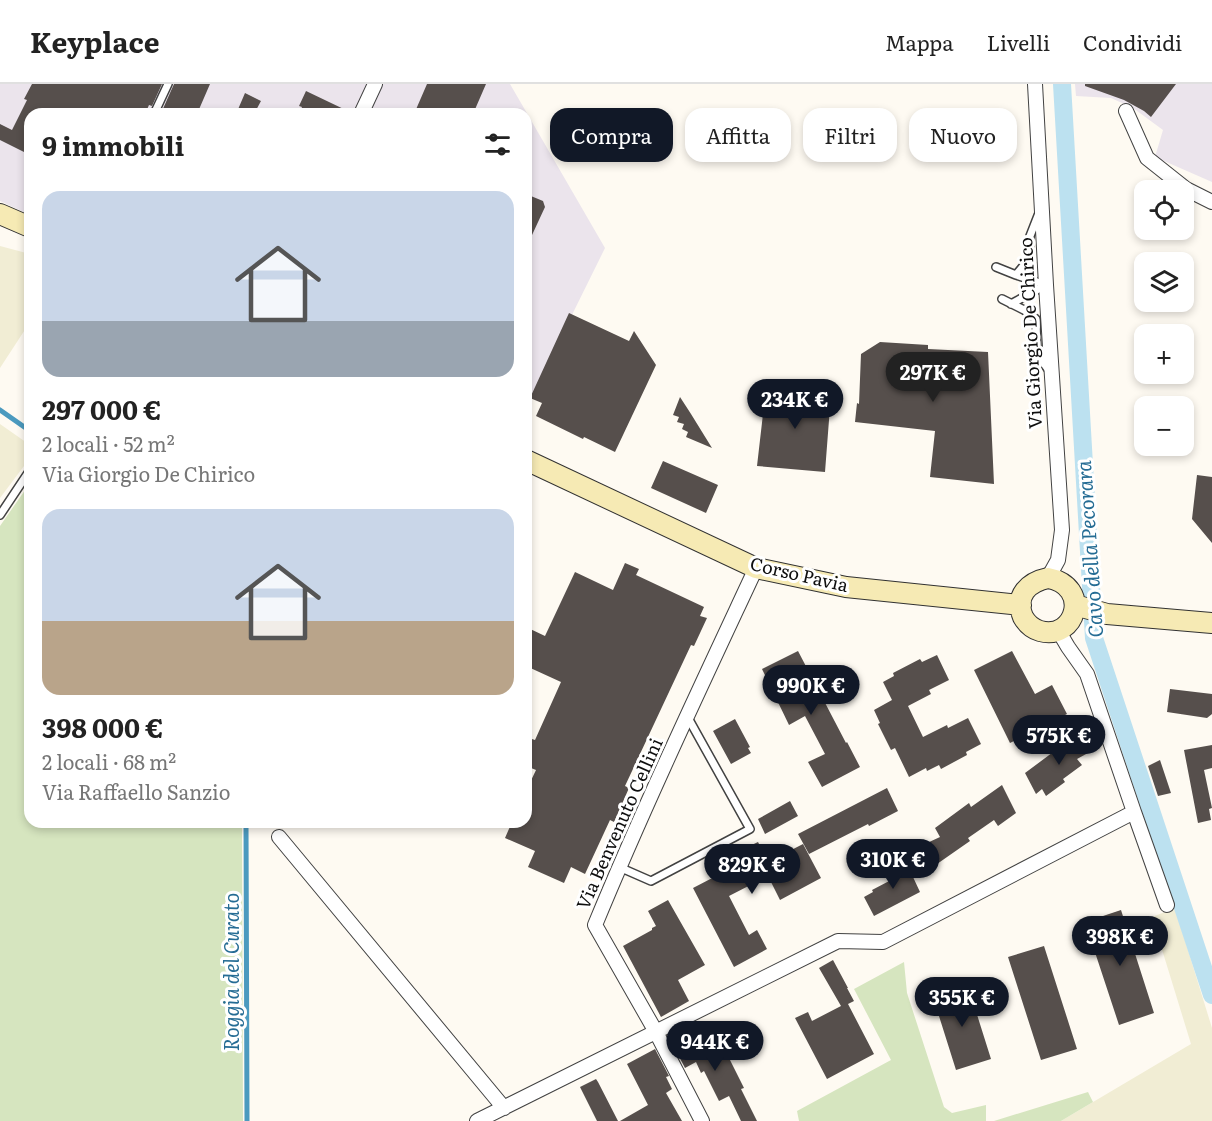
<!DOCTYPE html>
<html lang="it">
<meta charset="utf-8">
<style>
body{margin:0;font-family:Literata,serif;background:#f6f6f6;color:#222;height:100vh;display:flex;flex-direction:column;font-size:22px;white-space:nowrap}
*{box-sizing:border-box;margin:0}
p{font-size:20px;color:#767676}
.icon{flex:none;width:33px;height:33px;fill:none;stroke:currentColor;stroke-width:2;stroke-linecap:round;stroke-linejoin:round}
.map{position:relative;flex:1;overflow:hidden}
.panel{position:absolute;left:24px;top:24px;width:508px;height:720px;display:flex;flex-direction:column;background:#fff;border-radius:18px;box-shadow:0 3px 9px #0003}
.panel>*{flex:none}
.hud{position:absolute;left:550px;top:24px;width:570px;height:54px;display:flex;gap:12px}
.tools{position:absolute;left:1134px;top:96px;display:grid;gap:12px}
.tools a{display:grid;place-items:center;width:60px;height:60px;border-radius:12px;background:#fff;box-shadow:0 3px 9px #0003;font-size:30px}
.price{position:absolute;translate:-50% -51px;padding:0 14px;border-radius:21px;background:#111827;color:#fff;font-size:20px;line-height:39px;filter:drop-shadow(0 2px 3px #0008)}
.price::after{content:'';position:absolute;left:50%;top:36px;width:18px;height:14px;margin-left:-9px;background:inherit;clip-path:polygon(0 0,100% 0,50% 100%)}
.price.selected{background:#222;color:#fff}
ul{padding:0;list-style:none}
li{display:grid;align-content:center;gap:12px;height:318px;padding:0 18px}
li span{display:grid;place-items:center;height:186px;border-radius:18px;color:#555}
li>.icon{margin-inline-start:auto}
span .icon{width:108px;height:108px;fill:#fffc;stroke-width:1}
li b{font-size:26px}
h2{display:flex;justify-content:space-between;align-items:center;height:72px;padding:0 18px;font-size:26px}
.chip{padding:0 21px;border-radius:18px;background:#fff;box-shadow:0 3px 9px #0003;font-size:21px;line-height:54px}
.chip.selected{background:#111827;color:#fff}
header{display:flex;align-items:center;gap:36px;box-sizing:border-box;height:84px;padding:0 30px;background:#fff;border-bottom:2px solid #e0e0e0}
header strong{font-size:28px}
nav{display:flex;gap:33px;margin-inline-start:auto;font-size:21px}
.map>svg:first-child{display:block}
</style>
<header>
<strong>Keyplace</strong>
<nav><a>Mappa</a><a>Livelli</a><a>Condividi</a></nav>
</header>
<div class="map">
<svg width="1212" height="1037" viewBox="0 0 1212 1037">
<rect width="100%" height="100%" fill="#fefaf2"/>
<path fill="#ebe4ec" d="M 0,0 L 510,0 L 605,164 L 527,322 L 526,30 L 30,30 L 30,131 L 0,117 Z
M 1075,0 L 1212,0 L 1212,98 L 1155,73 L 1163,46 L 1133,24 L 1111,14 L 1076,12 Z"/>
<path fill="#f1edd4" d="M 0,162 L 30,170 L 30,238 L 0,284 Z
M 0,340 L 30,361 L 30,374 L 0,414 Z
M 1175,824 L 1212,944 L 1212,1037 L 1061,1037 L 1191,960 L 1152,833 Z"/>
<path fill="#d6e5bf" d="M 30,399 L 30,738 L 242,738 L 243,1037 L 0,1037 L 0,442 Z
M 904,878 L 907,909 L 944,1023 L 952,1029 L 986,1021 L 986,1037 L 799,1037 L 797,1027 L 891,976 L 854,905 Z
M 1088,1008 L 1093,1018 L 1061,1037 L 994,1037 Z"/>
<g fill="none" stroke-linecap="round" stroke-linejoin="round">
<path stroke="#4b9abf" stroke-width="5" d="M 0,326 L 30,347
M 246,738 L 247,1037"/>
<path stroke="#bce1f0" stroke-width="18" d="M 1062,0 L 1094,554 L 1212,911"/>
</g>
<path fill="#564f4c" d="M 32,0 L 162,0 L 152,22 L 149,21 L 145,30 L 30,30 L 30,71 L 0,56 L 0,40 L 12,46 L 27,16 L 24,15 Z
M 174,0 L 210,0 L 197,30 L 169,30 L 162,27 Z
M 427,0 L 486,0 L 473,30 L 414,30 Z
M 1085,0 L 1176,0 L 1151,33 L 1144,27 L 1124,16 L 1085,2 Z
M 306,7 L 352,29 L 352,30 L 299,30 L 302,23 L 299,22 Z
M 245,9 L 261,17 L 254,30 L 236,30 Z
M 526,110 L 543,117 L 545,123 L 526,164 Z
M 569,229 L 629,257 L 634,247 L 656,281 L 615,368 L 584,353 L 583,355 L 536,332 L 542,319 L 530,314 Z
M 880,258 L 928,261 L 928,265 L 988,268 L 994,400 L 930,393 L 935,347 L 855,338 L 857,319 L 859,320 L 861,270 Z
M 766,304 L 831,310 L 825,388 L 757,382 Z
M 680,313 L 691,330 L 712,364 L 686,353 L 688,348 L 682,345 L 684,340 L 677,338 L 679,333 L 673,331 Z
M 663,377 L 718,401 L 706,429 L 651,404 Z
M 1197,391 L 1212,393 L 1212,459 L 1192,435 Z
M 625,479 L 639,485 L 636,491 L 704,523 L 700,532 L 707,534 L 694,562 L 691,561 L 625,702 L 629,704 L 614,738 L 610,736 L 585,790 L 571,783 L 564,799 L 528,783 L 535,767 L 505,754 L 512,738 L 526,738 L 526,707 L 536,686 L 526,682 L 526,653 L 535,656 L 561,598 L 526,582 L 526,543 L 545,552 L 575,488 L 613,506 Z
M 798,567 L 846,659 L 847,658 L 860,683 L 822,703 L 808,678 L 825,670 L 805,632 L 789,641 L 762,585 Z
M 1012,567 L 1035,610 L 1052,601 L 1067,630 L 1010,659 L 974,586 Z
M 937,571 L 949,596 L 929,606 L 931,610 L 908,622 L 923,653 L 947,641 L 948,644 L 968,634 L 981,660 L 966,668 L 967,671 L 941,685 L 939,681 L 927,687 L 926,684 L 909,693 L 895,664 L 891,666 L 878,640 L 880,639 L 874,626 L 892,616 L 883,598 L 894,592 L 893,589 L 920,575 L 922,578 Z
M 1170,605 L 1212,610 L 1212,630 L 1207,634 L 1167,628 Z
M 735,635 L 750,663 L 748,664 L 751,669 L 731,680 L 713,647 Z
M 1089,651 L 1097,664 L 1077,675 L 1082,681 L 1063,695 L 1065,698 L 1046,712 L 1042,705 L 1036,710 L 1025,689 L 1064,660 L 1067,664 Z
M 1212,661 L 1212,684 L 1204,686 L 1212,724 L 1209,725 L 1211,736 L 1198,739 L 1184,666 Z
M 1160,676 L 1171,709 L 1158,712 L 1148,682 Z
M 1002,701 L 1016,729 L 998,742 L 994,736 L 968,754 L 970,757 L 937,780 L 927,759 L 940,753 L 935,744 L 969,719 L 971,723 Z
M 887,704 L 898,727 L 869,742 L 868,740 L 809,770 L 798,750 Z
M 790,717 L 798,732 L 765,750 L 758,735 Z
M 758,758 L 768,778 L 803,760 L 821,794 L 780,816 L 768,792 L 729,812 L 749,851 L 757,846 L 767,865 L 734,883 L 693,804 L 745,777 L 739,767 Z
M 906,778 L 920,808 L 874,832 L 864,813 L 873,808 L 872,806 L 893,795 L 889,787 Z
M 668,816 L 705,881 L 678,896 L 689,917 L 661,933 L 623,862 L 652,846 L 652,844 L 656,842 L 648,827 Z
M 1121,826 L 1154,929 L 1119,941 L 1085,838 Z
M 1044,862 L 1077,965 L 1041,976 L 1008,873 Z
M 833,876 L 848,904 L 847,904 L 854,917 L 848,920 L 874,970 L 827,995 L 795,934 L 808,928 L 812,937 L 841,922 L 819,884 Z
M 968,902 L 991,975 L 956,986 L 933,913 Z
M 692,946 L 701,965 L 713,959 L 719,969 L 725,966 L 744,1004 L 741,1005 L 757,1037 L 741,1037 L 729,1012 L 719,1017 L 704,987 L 701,989 L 696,978 L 685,984 L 671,957 Z
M 655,965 L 669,992 L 666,993 L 672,1005 L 666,1009 L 682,1037 L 620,1037 L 648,1021 L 627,980 Z
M 596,995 L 598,998 L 618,1037 L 597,1037 L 580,1003 Z"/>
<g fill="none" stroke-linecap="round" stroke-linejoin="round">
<defs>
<path id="lane" d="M 154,30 L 168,0
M 996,183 L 1016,191 L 1029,175 L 1030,152 L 1039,129
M 1016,191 L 1046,201
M 1002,215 L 1024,226 L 1036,235 L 1037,270 L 1050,288
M 1011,220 L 1046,201
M 0,431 L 30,386
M 619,783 L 651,797 L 750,745 L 687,632"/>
<path id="street" d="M 1035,0 L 1046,201 L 1062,446 L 1058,476 L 1048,494
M 1126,27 L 1147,74 L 1186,105 L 1212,118
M 361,30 L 375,0
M 1134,728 L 1167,821
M 279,753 L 504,1024
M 477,1037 L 838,857 L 883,858 L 1134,728 L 1087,590 L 1068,563 L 1058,546
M 702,1037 L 656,948 L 595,841 C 645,720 701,602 756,484"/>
<path id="secondary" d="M 0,130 L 30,143
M 526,376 L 756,484 L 846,503 L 1021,521
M 1048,494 C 1092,502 1076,557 1040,547 C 1033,545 1027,540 1023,533 C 1014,511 1029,498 1048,494 Z
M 1075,521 L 1107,530 L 1212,539"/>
</defs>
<use href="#lane" stroke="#424242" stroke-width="10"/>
<use href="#street" stroke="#424242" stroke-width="16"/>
<use href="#secondary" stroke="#313131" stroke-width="22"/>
<use href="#lane" stroke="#fff" stroke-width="7"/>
<use href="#street" stroke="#fff" stroke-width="14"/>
<use href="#secondary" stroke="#f6eab4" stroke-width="20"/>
</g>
<g text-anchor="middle" stroke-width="6" stroke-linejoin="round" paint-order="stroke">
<g font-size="18" fill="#0f0f0f" stroke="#fff">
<text transform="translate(1031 249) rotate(-93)" y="6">Via Giorgio De Chirico</text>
<text transform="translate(799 491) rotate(13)" y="6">Corso Pavia</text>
<text transform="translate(620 740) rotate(-66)" y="6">Via Benvenuto Cellini</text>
</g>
<g font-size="20" font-style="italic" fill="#256c94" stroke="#fff">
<text transform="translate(1090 465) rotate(-94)" y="7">Cavo della Pecorara</text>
<text transform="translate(232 888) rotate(-90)" y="7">Roggia del Curato</text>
</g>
</g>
</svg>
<div class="tools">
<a><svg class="icon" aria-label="locate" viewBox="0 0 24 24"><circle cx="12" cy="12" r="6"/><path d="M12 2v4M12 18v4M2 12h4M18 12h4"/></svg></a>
<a><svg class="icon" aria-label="layers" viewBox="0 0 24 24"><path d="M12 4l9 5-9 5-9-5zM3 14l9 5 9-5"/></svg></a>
<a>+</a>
<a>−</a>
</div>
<b class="price selected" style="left:933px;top:319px">297K €</b>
<b class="price" style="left:795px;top:346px">234K €</b>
<b class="price" style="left:811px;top:632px">990K €</b>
<b class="price" style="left:1059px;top:682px">575K €</b>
<b class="price" style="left:893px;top:806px">310K €</b>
<b class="price" style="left:752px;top:811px">829K €</b>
<b class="price" style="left:1120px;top:883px">398K €</b>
<b class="price" style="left:962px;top:944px">355K €</b>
<b class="price" style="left:715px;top:988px">944K €</b>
<div class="hud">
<a class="chip selected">Compra</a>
<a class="chip">Affitta</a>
<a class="chip">Filtri</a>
<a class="chip">Nuovo</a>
</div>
<section class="panel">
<h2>9 immobili<svg class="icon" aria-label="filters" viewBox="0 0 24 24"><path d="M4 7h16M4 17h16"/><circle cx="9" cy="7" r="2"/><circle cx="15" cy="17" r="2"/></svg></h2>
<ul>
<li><span style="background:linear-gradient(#c9d6e8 70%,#9aa5b1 0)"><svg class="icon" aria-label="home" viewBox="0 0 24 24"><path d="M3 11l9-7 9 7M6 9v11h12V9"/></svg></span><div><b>297 000 €</b><p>2 locali · 52 m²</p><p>Via Giorgio De Chirico</p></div></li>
<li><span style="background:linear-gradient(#c9d6e8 60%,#b9a48a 0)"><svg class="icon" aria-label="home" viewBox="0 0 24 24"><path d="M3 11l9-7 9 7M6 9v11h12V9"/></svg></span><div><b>398 000 €</b><p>2 locali · 68 m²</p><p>Via Raffaello Sanzio</p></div></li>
</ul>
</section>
</div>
